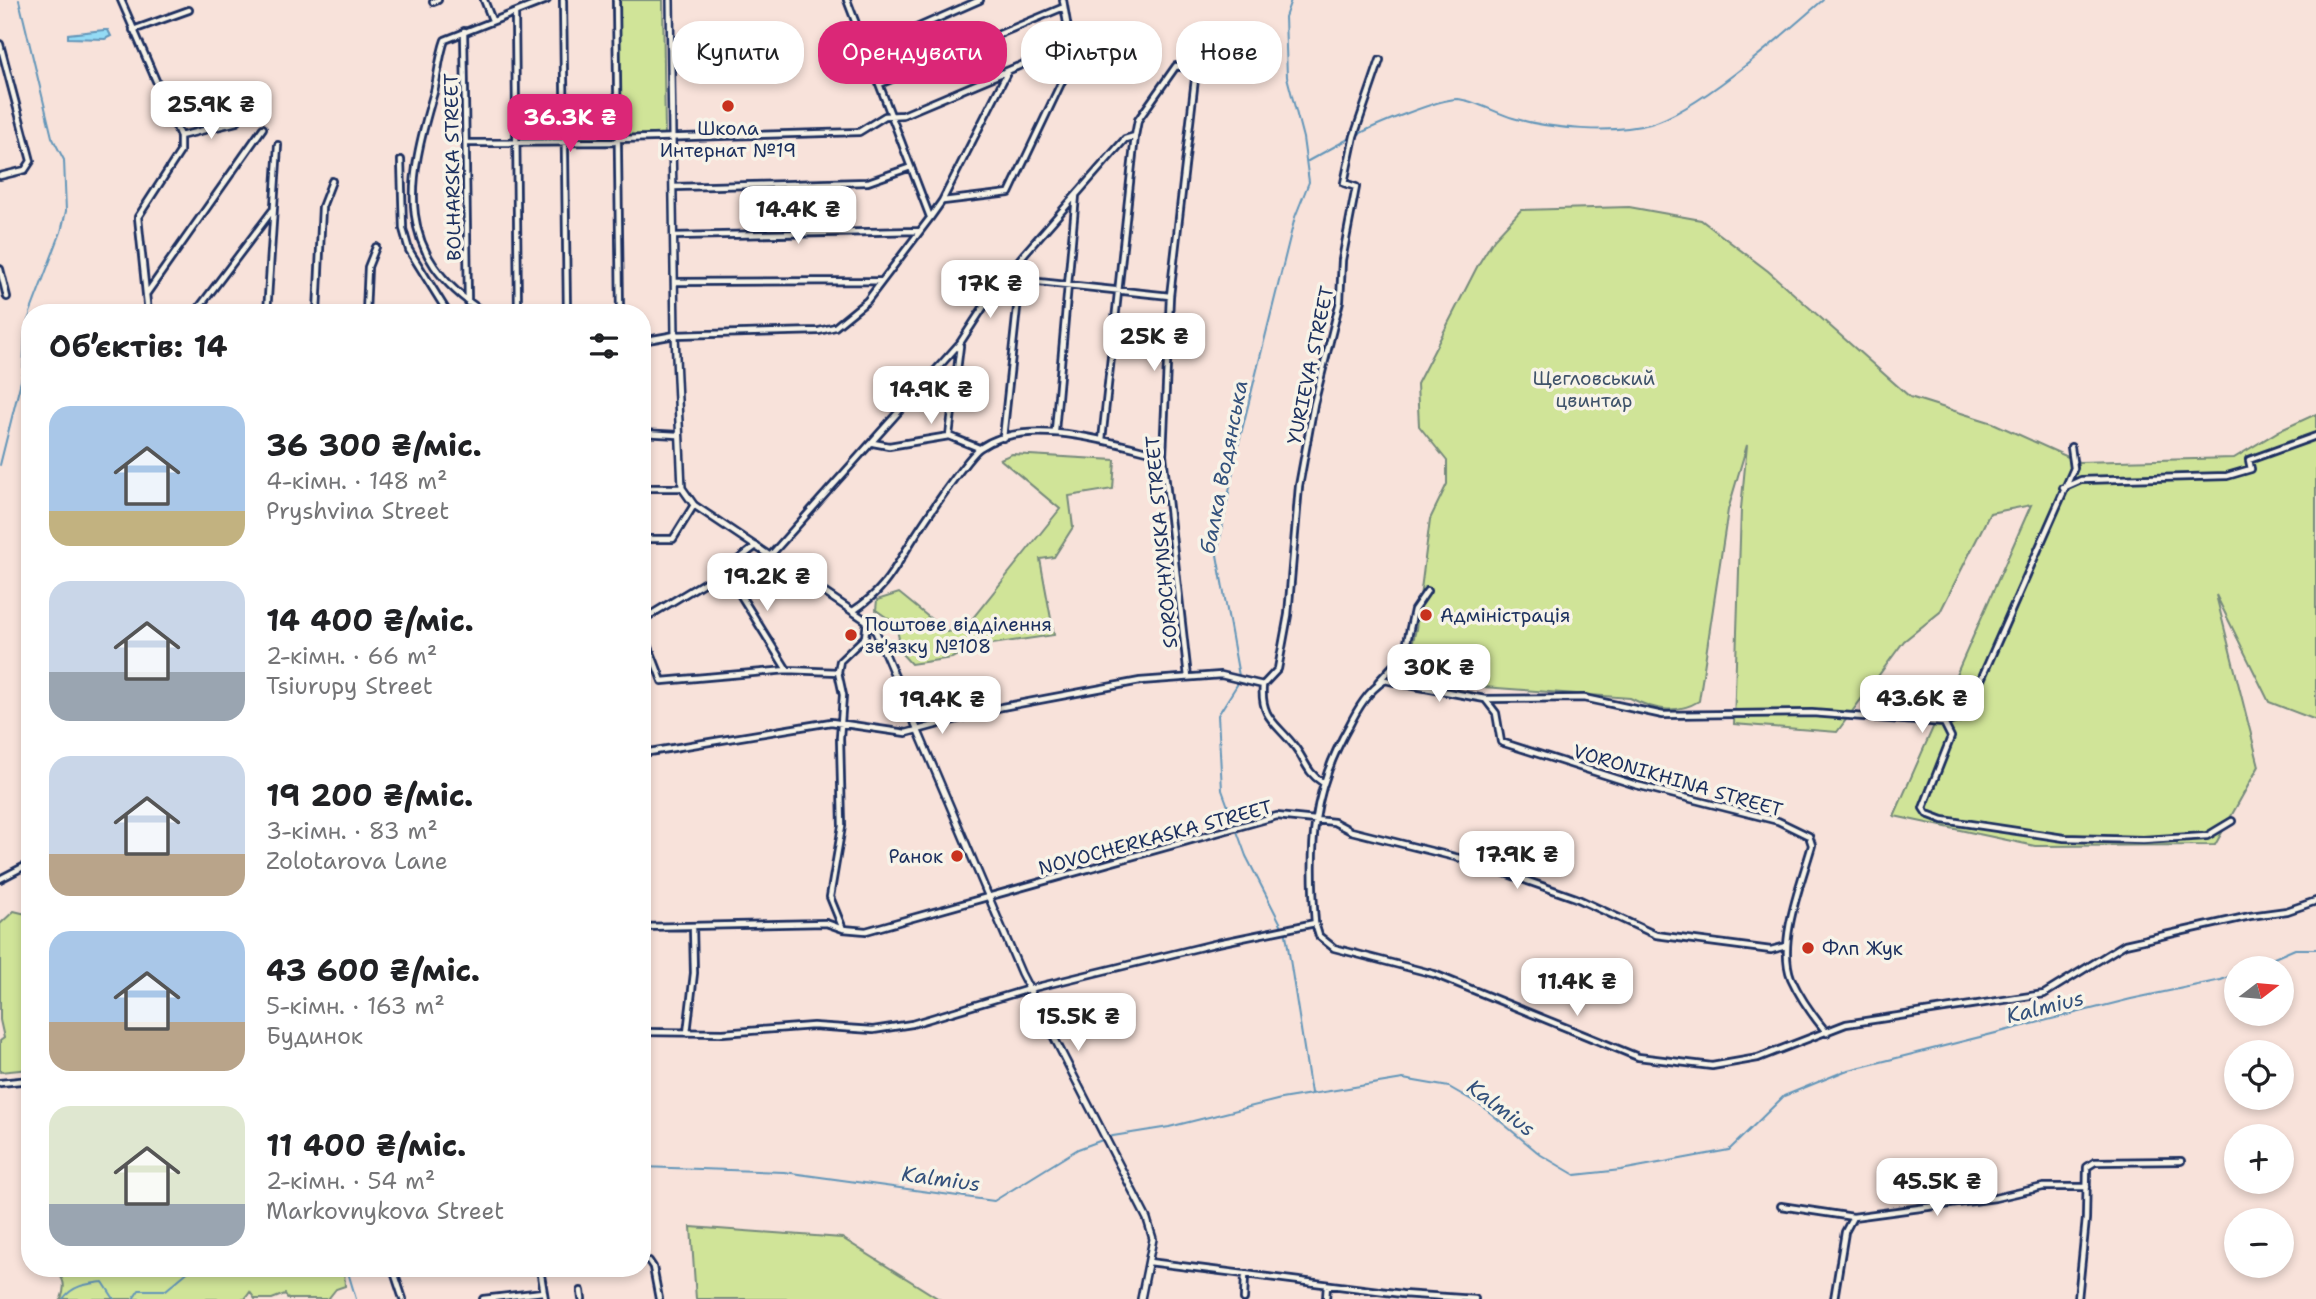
<!DOCTYPE html>
<html lang="uk">
<meta charset="utf-8">
<style>
body{margin:0;font-family:"Shantell Sans",sans-serif;background:#f6f6f6;color:#202124;height:100vh;display:flex;flex-direction:column;font-size:26px;white-space:nowrap}
*{box-sizing:border-box;margin:0}
p{font-size:23px;color:#757577}
.icon{flex:none;width:38px;height:38px;fill:none;stroke:currentColor;stroke-width:2;stroke-linecap:round;stroke-linejoin:round}
.map{position:relative;flex:1;overflow:hidden}
.panel{position:absolute;left:21px;top:304px;width:630px;height:973px;display:flex;flex-direction:column;background:#fff;border-radius:28px;box-shadow:0 4px 10px #0003}
.panel>*{flex:none}
.banner{position:absolute;left:672px;top:21px;width:665px;height:63px;display:flex;gap:14px}
.needle{width:46px;rotate:74deg}
.fabs{position:absolute;left:2224px;top:956px;display:grid;gap:14px}
.fabs a{display:grid;place-items:center;width:70px;height:70px;border-radius:50%;background:#fff;box-shadow:0 4px 10px #0003;font-size:35px}
.price{position:absolute;translate:-50% -60px;padding:0 16px;border-radius:14px;background:#fff;color:#222;font-size:23px;line-height:46px;filter:drop-shadow(0 2px 4px #0008)}
.price::after{content:'';position:absolute;left:50%;top:42px;width:21px;height:16px;margin-left:-10px;background:inherit;clip-path:polygon(0 0,100% 0,50% 100%)}
.price.on{background:#db2777;color:#fff}
ul{padding:0;list-style:none}
li{display:flex;align-items:center;gap:21px;height:175px;padding:0 28px}
li span{display:grid;place-items:center;flex:none;width:196px;height:140px;border-radius:21px;color:#555}
li>.icon{margin-inline-start:auto}
span .icon{width:84px;height:84px;fill:#fffc;stroke-width:1}
li b{font-size:30px}
h2{display:flex;justify-content:space-between;align-items:center;height:84px;padding:0 28px;font-size:30px}
.chip{padding:0 24px;border-radius:28px;background:#fff;box-shadow:0 4px 10px #0003;font-size:24px;line-height:63px}
.chip.on{background:#db2777;color:#fff}
.map>svg:first-child{display:block}
</style>
<div class="map">
<svg width="2316" height="1299" viewBox="0 0 2316 1299">
<rect width="100%" height="100%" fill="#f8e2da"/>
<filter id="ink" filterUnits="userSpaceOnUse"><feTurbulence type="fractalNoise" baseFrequency=".0143" numOctaves="2"/><feDisplacementMap in="SourceGraphic" scale="14" xChannelSelector="R" yChannelSelector="G"/><feConvolveMatrix kernelMatrix="1 2 1 2 8 2 1 2 1" color-interpolation-filters="sRGB"/></filter>
<g filter="url(#ink)">
<path fill="#d0e498" stroke="#768a7b" stroke-width="2" d="M 618,0 L 663,0 L 665,134 L 621,135 Z
M 1629,207 L 1701,220 L 1768,271 L 1910,397 L 1993,423 L 2079,462 L 2234,458 L 2279,431 L 2316,414 L 2316,720 L 2269,702 L 2216,595 L 2259,766 L 2215,845 L 2035,846 L 1894,816 L 2031,505 L 1990,513 L 1940,612 L 1904,641 L 1837,732 L 1734,724 L 1741,509 L 1747,445 L 1728,510 L 1699,701 C 1676,715 1654,710 1630,698 L 1403,681 L 1416,629 L 1430,519 L 1447,484 L 1447,461 L 1419,426 L 1417,384 L 1478,265 L 1494,239 L 1521,210 Z
M 1012,454 L 1115,460 L 1113,489 L 1069,496 L 1073,527 L 1054,557 L 1040,559 L 1054,635 L 972,647 L 952,658 L 911,664 L 902,654 L 896,624 L 876,610 L 877,600 L 899,593 L 947,632 L 964,629 L 1060,509 L 1000,459 Z
M 14,911 L 30,915 L 30,1069 L 0,1072 L 0,1041 L 4,1038 L 0,1020 L 0,924 Z
M 691,1227 L 842,1238 L 939,1299 L 696,1299 Z
M 52,1269 L 344,1269 L 345,1286 L 336,1289 L 328,1299 L 288,1299 L 285,1294 L 272,1299 L 255,1299 L 250,1292 L 245,1299 L 61,1299 C 66,1286 65,1277 52,1269 Z"/>
<path fill="#94dbf5" stroke="#6496b9" stroke-width="2" d="M 104,30 L 108,30 L 111,36 L 105,39 L 68,38 L 68,34 Z"/>
<g fill="none" stroke-linecap="round" stroke-linejoin="round">
<path stroke="#6496b9" stroke-width="2" d="M 19,0 L 52,137 L 64,160 L 66,211 L 61,232 L 30,313
M 1291,0 L 1285,17 L 1287,77 L 1303,138 L 1309,182 L 1295,217 L 1237,450 L 1217,555 L 1239,676 L 1237,685 L 1218,715 L 1222,790 L 1246,856 L 1286,934 L 1311,1093
M 1357,135 C 1375,125 1439,99 1457,99 C 1474,100 1496,113 1513,118 C 1549,129 1614,134 1650,124 C 1698,111 1784,34 1823,0
M 1308,161 L 1352,137
M 0,465 L 23,373 L 25,330 L 30,315
M 2251,968 L 2295,949 L 2316,949
M 642,1167 L 784,1172 L 994,1201 L 1078,1149 L 1113,1136 L 1169,1127 L 1281,1099 L 1403,1079 L 1449,1087 L 1482,1106 L 1541,1155 L 1575,1175 L 1621,1170 L 1729,1150 L 1784,1096 L 1845,1071 L 2131,999 L 2221,980 L 2236,974
M 347,1269 L 356,1299
M 63,1299 C 73,1285 87,1284 103,1282 L 114,1299
M 133,1299 L 139,1290 L 166,1290 L 191,1269"/>
<defs>
<path id="minor" d="M 121,0 L 180,136 L 180,152 L 138,217 L 148,313
M 484,0 L 492,20
M 563,0 L 567,313
M 616,0 L 620,313
M 847,0 L 930,217
M 433,2 L 438,0
M 515,13 L 518,313
M 133,30 L 189,10
M 464,31 L 468,303
M 0,44 L 31,161 L 25,170 L 0,176
M 866,50 L 980,0
M 880,84 L 1064,7
M 180,136 L 237,122
M 466,143 L 614,142 L 618,139 L 859,132 L 885,116 L 903,115 L 1071,44
M 401,160 L 403,229 L 409,250 L 448,313
M 674,187 L 868,182 L 911,167
M 943,201 L 1009,193 L 1073,58 L 1063,0
M 674,236 L 920,231
M 0,269 L 7,297
M 1008,273 L 1020,280 L 1170,296
M 675,282 L 882,281
M 147,293 L 263,128
M 195,313 L 272,211
M 267,313 L 278,145
M 317,313 L 322,207 L 332,181
M 366,313 L 368,267 L 376,247
M 485,313 C 393,254 407,183 434,92 C 438,75 439,56 445,40 L 547,0
M 642,341 L 675,335 L 819,331 L 835,327 L 867,301 L 930,218 L 942,201 L 1008,71
M 1055,431 L 1076,195
M 642,433 L 678,435
M 949,436 L 960,346
M 1003,438 L 1020,280
M 1102,440 L 1135,136
M 873,443 L 889,446 L 949,436 L 979,448
M 642,488 L 682,488
M 2063,488 L 2081,480 L 2227,476 L 2251,469 L 2249,460 L 2316,436
M 642,539 L 673,539 L 694,505
M 770,556 L 960,343 L 994,291 L 1025,253 L 1125,139 L 1135,136 L 1138,120 L 1176,66 L 1196,70 L 1170,296 L 1163,455 L 1188,677
M 725,570 L 787,670
M 853,611 C 885,590 893,571 913,539 C 924,522 967,457 980,448 C 1027,415 1113,443 1163,455
M 642,620 L 725,570 L 756,546
M 642,629 L 662,681 L 787,670 L 838,672
M 1378,682 L 1403,655
M 1398,683 L 1485,699 L 1584,698 L 1663,715 L 1812,713 L 1944,723 L 1951,737 L 1923,808 L 1927,814 L 1943,820 L 2064,838 L 2143,840 L 2207,836 L 2232,821
M 1263,685 L 1278,669 L 1288,615 L 1299,486 L 1314,404 L 1340,301 L 1342,260 L 1356,187 L 1344,183 L 1354,136 L 1380,60
M 1486,700 L 1496,713 L 1501,742 L 1636,785 L 1778,821 L 1809,836 L 1812,845 C 1802,881 1777,942 1791,978 C 1800,998 1813,1016 1827,1033
M 1944,723 L 1964,717 L 1968,709 L 2074,468 L 2071,447
M 649,752 L 831,722 L 906,733 L 1002,707 L 1140,681 L 1221,675 L 1263,685 C 1260,719 1277,723 1295,747 C 1305,760 1307,773 1322,782
M 0,879 L 27,865
M 1315,923 C 1309,847 1311,793 1349,726 C 1358,708 1368,691 1385,680 L 1398,683 L 1414,610 L 1427,591
M 642,927 L 826,923 L 843,929 L 866,931 L 1277,816 L 1334,822 L 1351,831 L 1471,861 L 1576,898 L 1656,935 L 1771,950 L 1786,946
M 843,929 L 830,897 L 842,826 L 840,738 L 843,695 L 838,672 L 840,661 L 865,637 L 867,622
M 642,1032 L 723,1033 L 813,1026 L 873,1030 L 912,1024 L 1029,989 L 1218,943 L 1315,923 L 1319,936 L 1334,948 L 1434,974 L 1638,1057 L 1712,1066 L 1758,1058 L 1846,1024 L 2044,994 L 2125,944 L 2250,916 L 2287,911 L 2316,901
M 687,1033 L 694,973 L 693,926
M 0,1083 L 30,1080
M 1781,1206 L 1853,1217
M 649,1261 L 653,1267 L 659,1299
M 1149,1262 L 1402,1294 L 1475,1299
M 393,1269 L 403,1299
M 540,1269 L 545,1299
M 581,1291 L 582,1299
M 483,1299 L 543,1292
M 1244,1299 L 1245,1275
M 1326,1299 L 1327,1285
M 1834,1299 L 1845,1232 L 1853,1217 L 1995,1198 L 2043,1187 L 2087,1187
M 2078,1299 L 2086,1219 L 2087,1167 L 2095,1162 L 2181,1161"/>
<path id="tertiary" d="M 670,0 L 675,335 L 682,488 L 694,505 L 867,621 L 876,632 L 1021,973 L 1147,1219 L 1153,1239 L 1141,1299"/>
</defs>
<use href="#minor" stroke="#1b2f5e" stroke-width="10"/>
<use href="#tertiary" stroke="#1b2f5e" stroke-width="10"/>
<use href="#minor" stroke="#f7f3e8" stroke-width="4.5"/>
<use href="#tertiary" stroke="#f7f3e8" stroke-width="5"/>
</g>
</g>
<g fill="#c8321e" stroke="#f7f3e8" stroke-width="2.5">
<circle cx="728" cy="106" r="7"/>
<circle cx="1426" cy="615" r="7"/>
<circle cx="851" cy="635" r="7"/>
<circle cx="957" cy="856" r="7"/>
<circle cx="1808" cy="948" r="7"/>
</g>
<g text-anchor="middle" stroke-width="7" stroke-linejoin="round" paint-order="stroke">
<g font-size="19" fill="#1b2f5e" stroke="#f7f3e8" text-anchor="start">
<text x="728" y="135" text-anchor="middle">Школа<tspan x="728" dy="22">Интернат №19</tspan></text>
<text x="1440" y="622">Адміністрація</text>
<text x="865" y="631">Поштове відділення<tspan x="865" dy="22">зв'язку №108</tspan></text>
<text x="943" y="863" text-anchor="end">Ранок</text>
<text x="1822" y="955">Флп Жук</text>
</g>
<g font-size="19" fill="#1b2f5e" stroke="#f7f3e8">
<text transform="translate(452 167) rotate(-91)" y="7">BOLHARSKA STREET</text>
<text transform="translate(1310 365) rotate(-78)" y="7">YURIEVA STREET</text>
<text transform="translate(1161 542) rotate(-95)" y="7">SOROCHYNSKA STREET</text>
<text transform="translate(1678 780) rotate(16)" y="7">VORONIKHINA STREET</text>
<text transform="translate(1155 837) rotate(-15)" y="7">NOVOCHERKASKA STREET</text>
</g>
<g font-size="19" fill="#3f536a" stroke="#f7f3e8">
<text x="1594" y="385">Щегловський<tspan x="1594" dy="22">цвинтар</tspan></text>
</g>
<g font-size="21" font-style="italic" fill="#33517c" stroke="#f7f3e8">
<text transform="translate(1224 467) rotate(-79)" y="7">балка Водянська</text>
<text transform="translate(2045 1007) rotate(-14)" y="7">Kalmius</text>
<text transform="translate(1501 1108) rotate(37)" y="7">Kalmius</text>
<text transform="translate(941 1179) rotate(8)" y="7">Kalmius</text>
</g>
</g>
</svg>
<div class="fabs">
<a><svg class="needle" viewBox="-14 -14 28 28"><path d="M0-13l5 13h-10z" fill="#e53935"/><path d="M0 13l5-13h-10z" fill="#757577"/></svg></a>
<a><svg class="icon" aria-label="locate" viewBox="0 0 24 24"><circle cx="12" cy="12" r="6"/><path d="M12 2v4M12 18v4M2 12h4M18 12h4"/></svg></a>
<a>+</a>
<a>−</a>
</div>
<b class="price" style="left:211px;top:141px">25.9K ₴</b>
<b class="price on" style="left:570px;top:154px">36.3K ₴</b>
<b class="price" style="left:798px;top:246px">14.4K ₴</b>
<b class="price" style="left:990px;top:320px">17K ₴</b>
<b class="price" style="left:1154px;top:373px">25K ₴</b>
<b class="price" style="left:931px;top:426px">14.9K ₴</b>
<b class="price" style="left:767px;top:613px">19.2K ₴</b>
<b class="price" style="left:1439px;top:704px">30K ₴</b>
<b class="price" style="left:1922px;top:735px">43.6K ₴</b>
<b class="price" style="left:942px;top:736px">19.4K ₴</b>
<b class="price" style="left:1517px;top:891px">17.9K ₴</b>
<b class="price" style="left:1577px;top:1018px">11.4K ₴</b>
<b class="price" style="left:1078px;top:1053px">15.5K ₴</b>
<b class="price" style="left:1937px;top:1218px">45.5K ₴</b>
<div class="banner">
<a class="chip">Купити</a>
<a class="chip on">Орендувати</a>
<a class="chip">Фільтри</a>
<a class="chip">Нове</a>
</div>
<section class="panel">
<h2>Об’єктів: 14<svg class="icon" aria-label="filters" viewBox="0 0 24 24"><path d="M4 7h16M4 17h16"/><circle cx="9" cy="7" r="2"/><circle cx="15" cy="17" r="2"/></svg></h2>
<ul>
<li><span style="background:linear-gradient(#a9c7e8 75%,#c2b280 0)"><svg class="icon" aria-label="home" viewBox="0 0 24 24"><path d="M3 11l9-7 9 7M6 9v11h12V9"/></svg></span><div><b>36 300 ₴/міс.</b><p>4-кімн. · 148 m²</p><p>Pryshvina Street</p></div></li>
<li><span style="background:linear-gradient(#c9d6e8 65%,#9aa5b1 0)"><svg class="icon" aria-label="home" viewBox="0 0 24 24"><path d="M3 11l9-7 9 7M6 9v11h12V9"/></svg></span><div><b>14 400 ₴/міс.</b><p>2-кімн. · 66 m²</p><p>Tsiurupy Street</p></div></li>
<li><span style="background:linear-gradient(#c9d6e8 70%,#b9a48a 0)"><svg class="icon" aria-label="home" viewBox="0 0 24 24"><path d="M3 11l9-7 9 7M6 9v11h12V9"/></svg></span><div><b>19 200 ₴/міс.</b><p>3-кімн. · 83 m²</p><p>Zolotarova Lane</p></div></li>
<li><span style="background:linear-gradient(#a9c7e8 65%,#b9a48a 0)"><svg class="icon" aria-label="home" viewBox="0 0 24 24"><path d="M3 11l9-7 9 7M6 9v11h12V9"/></svg></span><div><b>43 600 ₴/міс.</b><p>5-кімн. · 163 m²</p><p>Будинок</p></div></li>
<li><span style="background:linear-gradient(#dfe7d0 70%,#9aa5b1 0)"><svg class="icon" aria-label="home" viewBox="0 0 24 24"><path d="M3 11l9-7 9 7M6 9v11h12V9"/></svg></span><div><b>11 400 ₴/міс.</b><p>2-кімн. · 54 m²</p><p>Markovnykova Street</p></div></li>
</ul>
</section>
</div>
